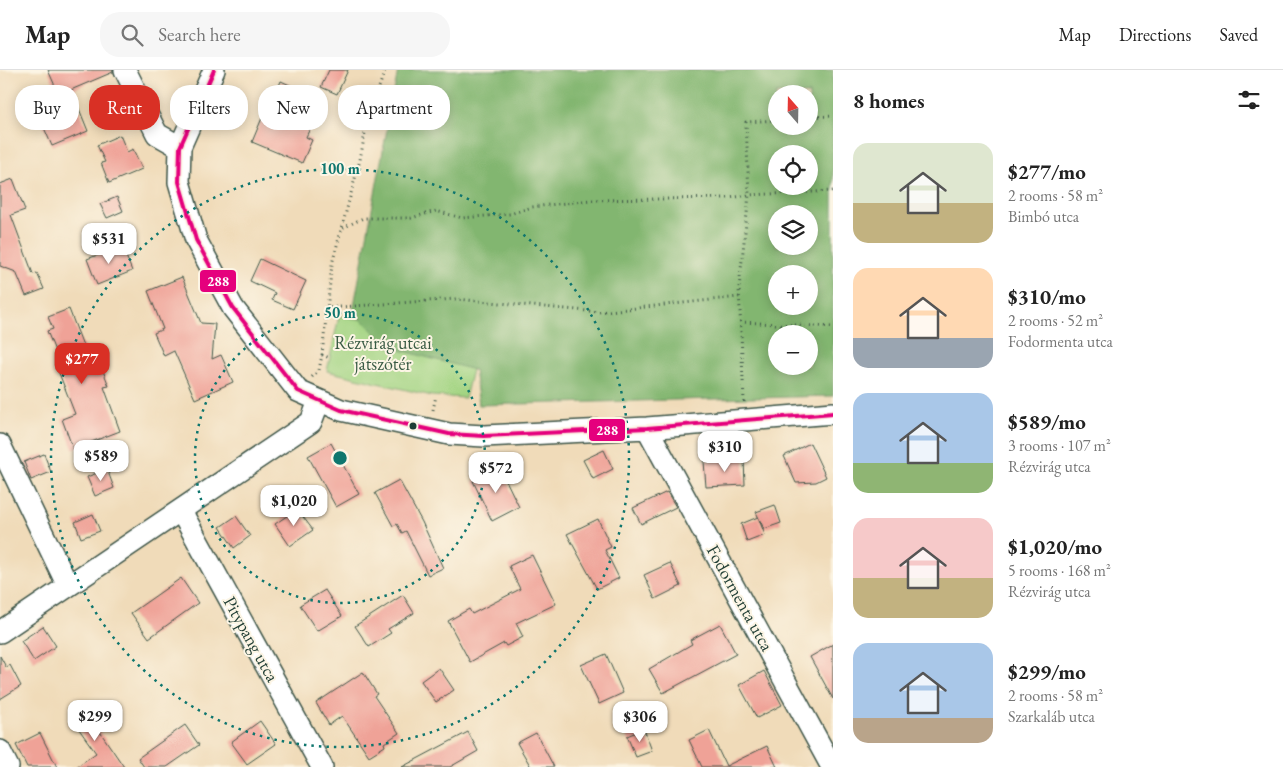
<!DOCTYPE html>
<meta charset="utf-8">
<style>
body{margin:0;font-family:"EB Garamond",serif;background:#f6f6f6;color:#222;height:100vh;display:flex;flex-direction:column;font-size:19px;white-space:nowrap}
*{box-sizing:border-box;margin:0}
p{font-size:16px;color:#767676}
.icon{flex:none;width:28px;height:28px;fill:none;stroke:currentColor;stroke-width:2;stroke-linecap:round;stroke-linejoin:round}
.map{position:relative;flex:1;overflow:hidden}
.panel{display:flex;flex-direction:column;background:#fff;width:450px}
.panel>*{flex:none}
.guide{position:absolute;left:15px;top:15px;width:475px;height:45px;display:flex;gap:10px}
.needle{width:32px;rotate:340deg}
.controls{position:absolute;left:768px;top:15px;display:grid;gap:10px}
.controls a{display:grid;place-items:center;width:50px;height:50px;border-radius:50%;background:#fff;box-shadow:0 2px 12px #0003;font-size:25px}
.price{position:absolute;translate:-50% -42px;padding:0 11px;border-radius:10px;background:#fff;color:#222;font-size:16px;line-height:32px;filter:drop-shadow(0 1px 2px #0008)}
.price::after{content:'';position:absolute;left:50%;top:30px;width:15px;height:11px;margin-left:-8px;background:inherit;clip-path:polygon(0 0,100% 0,50% 100%)}
.price.active{background:#d93025;color:#fff}
ul{padding:0;list-style:none}
li{display:flex;align-items:center;gap:15px;height:125px;padding:0 20px}
li span{display:grid;place-items:center;flex:none;width:140px;height:100px;border-radius:15px;color:#555}
li>.icon{margin-inline-start:auto}
span .icon{width:60px;height:60px;fill:#fffc;stroke-width:1}
li b{font-size:21px}
h2{display:flex;justify-content:space-between;align-items:center;height:60px;padding:0 20px;font-size:21px}
.pill{padding:0 18px;border-radius:20px;background:#fff;box-shadow:0 2px 12px #0003;font-size:18px;line-height:45px}
.pill.active{background:#d93025;color:#fff}
header{display:flex;align-items:center;gap:30px;box-sizing:border-box;height:70px;padding:0 25px;background:#fff;border-bottom:1px solid #e0e0e0}
header strong{font-size:24px}
nav{display:flex;gap:28px;margin-inline-start:auto;font-size:18px}
.search{width:350px;height:45px;background:#f6f6f6;display:flex;align-items:center;gap:12px;box-sizing:border-box;padding:0 18px;border-radius:20px;color:#767676;font-size:19px}
main{display:flex;flex:1;min-height:0}
.map>svg:first-child{display:block}
</style>
<header>
<strong>Map</strong>
<div class="search"><svg class="icon" aria-label="search" viewBox="0 0 24 24"><circle cx="10" cy="10" r="6"/><path d="M15 15l6 6"/></svg>Search here</div>
<nav><a>Map</a><a>Directions</a><a>Saved</a></nav>
</header>
<main>
<div class="map">
<svg width="833" height="697" viewBox="0 0 833 697">
<rect width="100%" height="100%" fill="#fcf5e5"/>
<filter id="ink" filterUnits="userSpaceOnUse"><feTurbulence type="fractalNoise" baseFrequency=".02" numOctaves="2"/><feDisplacementMap in="SourceGraphic" scale="10" xChannelSelector="R" yChannelSelector="G"/><feConvolveMatrix kernelMatrix="1 2 1 2 8 2 1 2 1" color-interpolation-filters="sRGB"/></filter>
<filter id="wash" filterUnits="userSpaceOnUse"><feTurbulence type="fractalNoise" baseFrequency=".0096" numOctaves="4" result="noise"/><feDisplacementMap in="SourceGraphic" scale="20" xChannelSelector="R" yChannelSelector="G"/><feGaussianBlur stdDeviation="1.12" result="paint"/><feColorMatrix in="noise" values="0 0 0 0 0 0 0 0 0 0 0 0 0 0 0 0 0 1.4 0 .05"/><feComposite in="paint" operator="in"/></filter>
<g filter="url(#wash)">
<rect width="100%" height="100%" fill="#f0dbb9"/>
<path fill="#a3d482" stroke="#61885b" d="M 339,246 L 393,254 L 473,296 L 465,328 L 432,326 L 327,301 Z"/>
<path fill="#82b670" stroke="#507a52" fill-rule="evenodd" d="M 398,0 L 833,0 L 833,326 L 479,335 L 474,300 L 389,277 L 353,241 ZM 776,24 L 809,24 L 809,56 L 776,56 ZM 776,84 L 809,84 L 809,116 L 776,116 ZM 776,144 L 809,144 L 809,176 L 776,176 ZM 776,204 L 809,204 L 809,236 L 776,236 ZM 776,264 L 809,264 L 809,296 L 776,296 Z"/>
<g id="blocks">
<path fill="#efa297" d="M 48,0 L 113,0 L 113,2 L 59,25 Z
M 329,0 L 348,0 L 337,24 L 321,17 Z
M 281,11 L 323,30 L 306,67 L 312,70 L 302,93 L 252,72 L 262,48 L 265,49 Z
M 75,29 L 88,61 L 52,76 L 38,44 Z
M 120,65 L 127,82 L 133,79 L 142,99 L 109,113 L 101,93 L 105,92 L 97,75 Z
M 13,109 L 25,140 L 11,145 L 33,204 L 37,203 L 44,219 L 26,226 L 16,202 L 0,196 L 0,114 Z
M 117,127 L 123,141 L 107,148 L 100,134 Z
M 122,176 L 132,201 L 97,215 L 87,189 Z
M 260,189 L 306,211 L 293,239 L 272,230 L 275,223 L 250,211 Z
M 182,207 L 201,253 L 215,254 L 212,289 L 221,285 L 233,312 L 195,329 L 174,281 L 164,286 L 154,263 L 163,259 L 148,221 Z
M 69,239 L 87,286 L 96,283 L 109,316 L 104,317 L 120,361 L 73,379 L 62,349 L 75,344 L 57,298 L 61,296 L 47,261 L 53,259 L 48,247 Z
M 331,373 L 359,424 L 336,437 L 308,386 Z
M 810,373 L 826,407 L 816,412 L 796,413 L 784,386 Z
M 604,380 L 613,399 L 593,409 L 583,390 Z
M 44,384 L 51,402 L 31,410 L 24,392 Z
M 744,389 L 745,415 L 706,417 L 704,391 Z
M 500,398 L 519,437 L 492,451 L 473,411 Z
M 107,399 L 114,418 L 95,426 L 87,407 Z
M 399,410 L 422,452 L 443,498 L 428,505 L 406,461 L 402,463 L 397,454 L 393,456 L 375,423 Z
M 667,422 L 676,437 L 641,454 L 633,438 Z
M 775,435 L 781,453 L 764,459 L 756,442 Z
M 297,439 L 313,460 L 290,476 L 275,454 Z
M 93,444 L 100,461 L 81,468 L 75,452 Z
M 236,446 L 250,466 L 234,478 L 220,457 Z
M 758,447 L 765,465 L 747,472 L 741,454 Z
M 598,449 L 611,477 L 605,480 L 619,508 L 597,519 L 567,464 Z
M 532,485 L 556,534 L 516,553 L 523,567 L 506,576 L 504,573 L 470,592 L 448,551 L 469,539 L 472,544 L 520,519 L 509,496 Z
M 670,493 L 681,516 L 655,529 L 644,505 Z
M 181,508 L 198,533 L 149,568 L 131,543 Z
M 325,520 L 342,546 L 317,561 L 300,535 Z
M 403,525 L 414,543 L 388,559 L 391,563 L 369,577 L 355,556 Z
M 720,554 L 736,584 L 663,623 L 649,599 L 692,574 L 690,570 Z
M 43,556 L 56,576 L 34,591 L 21,571 Z
M 833,574 L 833,629 L 810,587 Z
M 606,584 L 623,623 L 599,634 L 581,595 Z
M 0,586 L 6,597 L 10,595 L 21,616 L 0,629 Z
M 439,598 L 454,620 L 436,632 L 421,611 Z
M 764,601 L 782,635 L 757,648 L 739,615 Z
M 363,602 L 377,624 L 374,626 L 399,663 L 384,673 L 385,676 L 369,686 L 342,646 L 329,655 L 316,633 Z
M 87,637 L 99,654 L 96,656 L 124,697 L 76,697 L 96,683 L 71,648 Z
M 260,651 L 276,674 L 247,694 L 231,672 Z
M 185,655 L 199,675 L 167,697 L 144,697 L 138,688 Z
M 644,659 L 652,681 L 636,687 L 627,666 Z
M 709,660 L 726,696 L 767,676 L 777,697 L 702,697 L 689,670 Z
M 468,662 L 478,681 L 450,697 L 402,697 Z
M 40,663 L 57,697 L 27,697 L 16,675 Z
M 536,663 L 554,697 L 531,697 L 517,673 Z"/>
</g>
</g>
<g filter="url(#ink)">
<use href="#blocks" fill-opacity="0" stroke="#3e5548" stroke-width="1"/>
<g fill="none" stroke-linecap="round" stroke-linejoin="round">
<defs>
<path id="street" d="M 125,0 L 157,64 L 180,77
M 214,0 L 180,77 L 179,112 L 196,170 L 233,238 L 298,321 L 341,340 L 449,364 L 484,366 L 647,358 L 833,343
M 647,358 L 832,697
M 0,375 L 68,516
M 181,441 L 322,697
M 0,562 L 311,352 L 319,331
M 0,681 L 8,697"/>
</defs>
<use href="#street" stroke="#3e5548" stroke-width="24"/>
<path stroke="#3e5548" stroke-width="3" stroke-dasharray="1 4" stroke-linecap="butt" d="M 809,47 L 833,46
M 343,158 L 363,148 L 411,148 L 436,141 L 462,148 L 510,144 L 532,137 L 591,130 L 729,128 L 749,125 L 833,121
M 325,238 L 456,229 L 599,242 L 739,227
M 740,252 L 833,257
M 322,285 L 332,194 L 360,90 L 367,52 L 385,0
M 312,307 L 319,300 L 322,285 L 330,288
M 744,332 L 739,218 L 749,125 L 746,52 L 776,50
M 433,340 L 436,326"/>
<use href="#street" stroke="#fff" stroke-width="21"/>
<defs>
<path id="bus-1" d="M 214,0 L 180,77 L 179,112 L 196,170 L 233,238 L 298,321 L 341,340 L 449,364 L 484,366 L 647,358 L 833,343"/>
</defs>
<use href="#bus-1" stroke="#fcf5e5" stroke-width="8"/>
<use href="#bus-1" stroke="#e5007d" stroke-width="4"/>
</g>
</g>
<g fill="none" stroke="#0f766e" stroke-width="2.5" stroke-dasharray="2.5 5">
<circle cx="340" cy="388" r="145"/>
<circle cx="340" cy="388" r="289"/>
</g>
<circle fill="#1f3d34" stroke="#fcf5e5" stroke-width="2" cx="413" cy="356" r="4.5"/>
<g text-anchor="middle" stroke-width="4" stroke-linejoin="round" paint-order="stroke">
<g font-size="18" fill="#395b44" stroke="#fcf5e5">
<text x="383" y="279">Rézvirág utcai<tspan x="383" dy="21">játszótér</tspan></text>
</g>
<g font-size="18" fill="#1f3d34" stroke="#fcf5e5">
<text transform="translate(740 528) rotate(61)" y="6">Fodormenta utca</text>
<text transform="translate(251 569) rotate(61)" y="6">Pitypang utca</text>
</g>
</g>
<circle cx="340" cy="388" r="8" fill="#0f766e" stroke="#fcf5e5" stroke-width="2.5"/>
<g font-size="15" text-anchor="middle" font-weight="bold" fill="#0f766e" stroke="#fcf5e5" stroke-width="4" stroke-linejoin="round" paint-order="stroke">
<text x="340" y="104">100 m</text>
<text x="340" y="248">50 m</text>
</g>
<g stroke="#fcf5e5" stroke-width="2">
<rect x="199" y="199" width="38" height="24" rx="5" fill="#e5007d"/>
<rect x="588" y="348" width="38" height="24" rx="5" fill="#e5007d"/>
</g>
<g font-size="14" text-anchor="middle" font-weight="bold" fill="#fff">
<text x="218" y="216">288</text>
<text x="607" y="365">288</text>
</g>
</svg>
<div class="controls">
<a><svg class="needle" viewBox="-14 -14 28 28"><path d="M0-13l5 13h-10z" fill="#e53935"/><path d="M0 13l5-13h-10z" fill="#767676"/></svg></a>
<a><svg class="icon" aria-label="locate" viewBox="0 0 24 24"><circle cx="12" cy="12" r="6"/><path d="M12 2v4M12 18v4M2 12h4M18 12h4"/></svg></a>
<a><svg class="icon" aria-label="layers" viewBox="0 0 24 24"><path d="M12 4l9 5-9 5-9-5zM3 14l9 5 9-5"/></svg></a>
<a>+</a>
<a>−</a>
</div>
<b class="price" style="left:109px;top:195px">$531</b>
<b class="price active" style="left:82px;top:315px">$277</b>
<b class="price" style="left:725px;top:403px">$310</b>
<b class="price" style="left:101px;top:412px">$589</b>
<b class="price" style="left:496px;top:424px">$572</b>
<b class="price" style="left:294px;top:457px">$1,020</b>
<b class="price" style="left:95px;top:672px">$299</b>
<b class="price" style="left:640px;top:673px">$306</b>
<div class="guide">
<a class="pill">Buy</a>
<a class="pill active">Rent</a>
<a class="pill">Filters</a>
<a class="pill">New</a>
<a class="pill">Apartment</a>
</div>
</div>
<section class="panel">
<h2>8 homes<svg class="icon" aria-label="filters" viewBox="0 0 24 24"><path d="M4 7h16M4 17h16"/><circle cx="9" cy="7" r="2"/><circle cx="15" cy="17" r="2"/></svg></h2>
<ul>
<li><span style="background:linear-gradient(#dfe7d0 60%,#c2b280 0)"><svg class="icon" aria-label="home" viewBox="0 0 24 24"><path d="M3 11l9-7 9 7M6 9v11h12V9"/></svg></span><div><b>$277/mo</b><p>2 rooms · 58 m²</p><p>Bimbó utca</p></div></li>
<li><span style="background:linear-gradient(#ffd9b3 70%,#9aa5b1 0)"><svg class="icon" aria-label="home" viewBox="0 0 24 24"><path d="M3 11l9-7 9 7M6 9v11h12V9"/></svg></span><div><b>$310/mo</b><p>2 rooms · 52 m²</p><p>Fodormenta utca</p></div></li>
<li><span style="background:linear-gradient(#a9c7e8 70%,#8fb573 0)"><svg class="icon" aria-label="home" viewBox="0 0 24 24"><path d="M3 11l9-7 9 7M6 9v11h12V9"/></svg></span><div><b>$589/mo</b><p>3 rooms · 107 m²</p><p>Rézvirág utca</p></div></li>
<li><span style="background:linear-gradient(#f6c9c9 60%,#c2b280 0)"><svg class="icon" aria-label="home" viewBox="0 0 24 24"><path d="M3 11l9-7 9 7M6 9v11h12V9"/></svg></span><div><b>$1,020/mo</b><p>5 rooms · 168 m²</p><p>Rézvirág utca</p></div></li>
<li><span style="background:linear-gradient(#a9c7e8 75%,#b9a48a 0)"><svg class="icon" aria-label="home" viewBox="0 0 24 24"><path d="M3 11l9-7 9 7M6 9v11h12V9"/></svg></span><div><b>$299/mo</b><p>2 rooms · 58 m²</p><p>Szarkaláb utca</p></div></li>
</ul>
</section>
</main>
